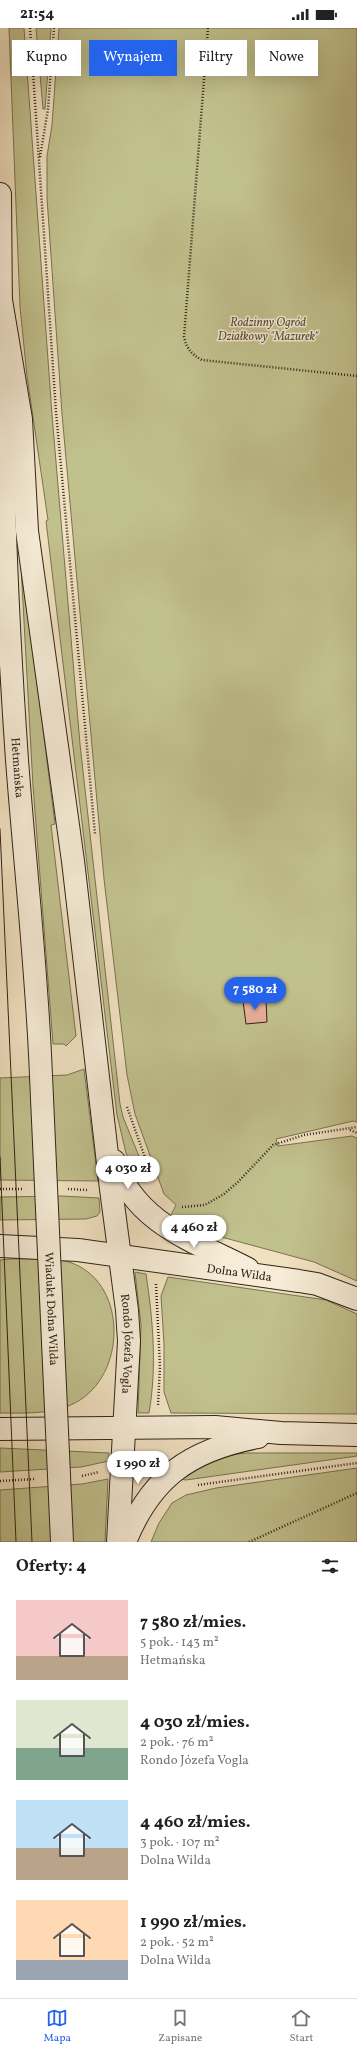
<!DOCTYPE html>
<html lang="pl">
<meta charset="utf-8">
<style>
body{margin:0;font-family:Vollkorn,serif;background:#f2f2f2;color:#202124;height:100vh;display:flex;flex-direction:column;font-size:15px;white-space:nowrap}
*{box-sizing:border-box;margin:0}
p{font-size:13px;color:#757577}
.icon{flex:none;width:22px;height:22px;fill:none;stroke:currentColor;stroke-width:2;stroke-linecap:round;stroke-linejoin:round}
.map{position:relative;height:1514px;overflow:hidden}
.details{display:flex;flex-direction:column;background:#fff;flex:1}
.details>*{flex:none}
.top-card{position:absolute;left:12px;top:12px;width:333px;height:36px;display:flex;gap:8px}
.price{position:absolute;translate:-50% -34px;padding:0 9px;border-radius:14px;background:#fff;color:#222;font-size:13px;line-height:26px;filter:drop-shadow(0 1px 2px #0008)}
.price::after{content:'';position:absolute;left:50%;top:24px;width:12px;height:9px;margin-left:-6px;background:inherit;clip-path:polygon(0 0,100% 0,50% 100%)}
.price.selected{background:#2563eb;color:#fff}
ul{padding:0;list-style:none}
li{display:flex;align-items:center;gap:12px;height:100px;padding:0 16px}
li span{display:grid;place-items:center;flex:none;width:112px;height:80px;border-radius:0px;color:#555}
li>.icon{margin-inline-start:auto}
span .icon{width:48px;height:48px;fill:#fffc;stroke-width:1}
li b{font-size:17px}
h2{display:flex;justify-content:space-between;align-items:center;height:48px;padding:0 16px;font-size:17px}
.pill{padding:0 14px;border-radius:0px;background:#fff;box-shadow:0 4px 16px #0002;font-size:14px;line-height:36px}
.pill.selected{background:#2563eb;color:#fff}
.status{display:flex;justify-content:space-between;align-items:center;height:28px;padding:0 20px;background:#fff;direction:ltr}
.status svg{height:11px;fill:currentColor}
.tab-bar{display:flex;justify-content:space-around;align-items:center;height:56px;border-top:1px solid #e0e0e0;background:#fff;font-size:11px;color:#757577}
.tab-bar a{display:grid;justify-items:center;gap:2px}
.tab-bar .selected{color:#2563eb}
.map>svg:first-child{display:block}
</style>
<div class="status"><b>21:54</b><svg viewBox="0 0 49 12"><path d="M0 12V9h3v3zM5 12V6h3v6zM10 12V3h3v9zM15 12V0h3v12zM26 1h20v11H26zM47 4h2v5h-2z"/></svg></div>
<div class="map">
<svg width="357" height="1514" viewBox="0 0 357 1514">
<rect width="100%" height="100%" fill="#f1e1c1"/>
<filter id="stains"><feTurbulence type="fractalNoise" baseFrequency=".005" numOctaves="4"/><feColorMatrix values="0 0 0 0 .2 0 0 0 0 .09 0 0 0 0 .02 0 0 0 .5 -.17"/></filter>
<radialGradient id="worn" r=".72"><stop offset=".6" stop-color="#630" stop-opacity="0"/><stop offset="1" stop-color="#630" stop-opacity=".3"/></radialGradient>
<path fill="#c1c18e" stroke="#787352" d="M 9,0 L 24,0 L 52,387 L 80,716 L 120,1076 L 123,1089 L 145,1143 L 138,1150 L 126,1125 L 117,1087 L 46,493 L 48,492 L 27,348 L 20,279 Z
M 36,0 L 51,0 L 45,81 L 43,81 Z
M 59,0 L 357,0 L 357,1094 L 353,1093 L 276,1111 L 278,1118 L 352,1108 L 357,1110 L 357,1253 L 314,1234 L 199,1203 L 170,1189 L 176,1177 L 164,1166 L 135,1086 L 127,1047 L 104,851 L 62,386 L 47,170 L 47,128 L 52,97 Z
M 20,520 L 55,796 L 51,797 L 76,1008 L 66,1018 L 64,1016 L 53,1016 L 33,758 Z
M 84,1041 L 98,1153 L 0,1152 L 0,1050 L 67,1047 Z
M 62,1168 L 99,1170 L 100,1184 L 97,1188 L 86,1191 L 0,1192 L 0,1169 Z
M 11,1231 C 29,1231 51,1229 69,1234 C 126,1252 128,1341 80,1372 C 57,1387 26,1385 0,1385 L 0,1232 Z
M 135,1244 L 146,1246 C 153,1292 157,1339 149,1385 L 138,1385 L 141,1297 Z
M 168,1249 L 326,1272 L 357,1286 L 357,1386 L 171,1385 L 164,1364 L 164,1316 L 161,1268 Z
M 0,1420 L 109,1425 L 109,1433 L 81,1439 L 0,1444 Z
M 247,1425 L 357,1425 L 357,1428 L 186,1452 L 178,1451 C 198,1436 222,1427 247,1425 Z
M 357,1440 L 357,1514 L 151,1514 L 159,1495 L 172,1475 L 186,1467 L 216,1460 Z
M 108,1451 L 105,1514 L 0,1514 L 0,1462 L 82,1456 Z"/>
<path fill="#e8af99" stroke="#2f2517" d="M 266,971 L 267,994 L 246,996 L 243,973 Z"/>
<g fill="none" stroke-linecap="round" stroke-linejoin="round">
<defs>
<g id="secondary">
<path d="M 0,166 L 1,286"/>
<path id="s1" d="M 1,272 L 21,391 L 27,503 L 73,833 L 111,1161 L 127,1282 L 129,1313 L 118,1514"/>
<path id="s2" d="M 2,341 C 2,471 8,602 17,732 C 25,838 37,943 41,1048"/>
<path d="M 114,1133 C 136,1196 194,1213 248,1241"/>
<path id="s3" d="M 0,1218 L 78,1222 L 299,1253 L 317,1256 L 357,1271"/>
<path d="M 0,1401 L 215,1399 L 281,1405 L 357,1407"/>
<path d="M 125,1514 C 151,1449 190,1422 258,1409"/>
</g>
</defs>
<use href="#secondary" stroke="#2f2517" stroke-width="24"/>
<path stroke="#2f2517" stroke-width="2.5" stroke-dasharray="1 2" stroke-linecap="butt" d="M 30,0 L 56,384 L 95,806
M 208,0 L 184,309 C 187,321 191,326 202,332 L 357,348
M 40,129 L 48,81 L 54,0
M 127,1079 L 153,1152
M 350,1102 L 357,1105
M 0,1161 L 23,1161
M 68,1161 L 87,1162
M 182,1179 L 205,1177 L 224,1166 L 238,1154 L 273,1117 L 304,1107 L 357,1099
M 156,1256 L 160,1339 L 158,1377
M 82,1448 L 99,1444
M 0,1453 L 35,1451
M 198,1457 L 357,1435
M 249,1514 L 357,1465"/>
<use href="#secondary" stroke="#f6ecd7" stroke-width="22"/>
<path stroke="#2f2517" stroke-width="1" d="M 0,801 L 32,1514
M 0,1129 L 16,1514"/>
<defs>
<g id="secondary-bridge">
<path id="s4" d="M 41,1048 L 62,1514"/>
</g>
</defs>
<use href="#secondary-bridge" stroke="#2f2517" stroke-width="24" stroke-linecap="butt"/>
<use href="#secondary-bridge" stroke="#f6ecd7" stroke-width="22"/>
</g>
<g text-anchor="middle" stroke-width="3" stroke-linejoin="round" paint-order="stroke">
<g font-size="12" font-style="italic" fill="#544c35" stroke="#f6ecd7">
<text x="268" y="298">Rodzinny Ogród<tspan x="268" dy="14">Działkowy "Mazurek"</tspan></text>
</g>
<g font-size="12" fill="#2f2517" stroke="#f6ecd7">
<text dy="4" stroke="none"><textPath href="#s2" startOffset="399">Hetmańska</textPath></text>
<text dy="4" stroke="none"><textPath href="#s3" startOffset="241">Dolna Wilda</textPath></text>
<text dy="4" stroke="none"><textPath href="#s4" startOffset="233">Wiadukt Dolna Wilda</textPath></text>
<text dy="4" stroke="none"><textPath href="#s1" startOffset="1052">Rondo Józefa Vogla</textPath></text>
</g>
</g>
<rect width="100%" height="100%" filter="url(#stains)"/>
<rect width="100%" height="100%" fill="url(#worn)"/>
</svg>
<b class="price selected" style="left:255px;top:983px">7 580 zł</b>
<b class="price" style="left:128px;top:1162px">4 030 zł</b>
<b class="price" style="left:194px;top:1221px">4 460 zł</b>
<b class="price" style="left:138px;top:1457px">1 990 zł</b>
<div class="top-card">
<a class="pill">Kupno</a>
<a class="pill selected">Wynajem</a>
<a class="pill">Filtry</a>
<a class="pill">Nowe</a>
</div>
</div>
<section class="details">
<h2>Oferty: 4<svg class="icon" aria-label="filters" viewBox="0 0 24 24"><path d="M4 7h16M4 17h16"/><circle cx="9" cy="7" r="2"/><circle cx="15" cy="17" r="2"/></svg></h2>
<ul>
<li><span style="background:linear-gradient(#f6c9c9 70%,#b9a48a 0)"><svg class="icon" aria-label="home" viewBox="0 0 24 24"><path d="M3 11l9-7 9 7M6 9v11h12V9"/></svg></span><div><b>7 580 zł/mies.</b><p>5 pok. · 143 m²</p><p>Hetmańska</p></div></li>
<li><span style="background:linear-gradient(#dfe7d0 60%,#7fa58c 0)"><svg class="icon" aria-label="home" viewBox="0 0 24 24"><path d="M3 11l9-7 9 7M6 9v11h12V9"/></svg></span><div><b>4 030 zł/mies.</b><p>2 pok. · 76 m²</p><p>Rondo Józefa Vogla</p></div></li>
<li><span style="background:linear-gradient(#bfe0f5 60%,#b9a48a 0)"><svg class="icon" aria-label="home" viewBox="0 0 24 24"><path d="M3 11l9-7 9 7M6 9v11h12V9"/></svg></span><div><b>4 460 zł/mies.</b><p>3 pok. · 107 m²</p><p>Dolna Wilda</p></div></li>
<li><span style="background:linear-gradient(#ffd9b3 75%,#9aa5b1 0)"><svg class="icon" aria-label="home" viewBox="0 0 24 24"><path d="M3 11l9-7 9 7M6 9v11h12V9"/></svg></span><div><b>1 990 zł/mies.</b><p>2 pok. · 52 m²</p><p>Dolna Wilda</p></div></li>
</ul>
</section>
<nav class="tab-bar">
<a class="selected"><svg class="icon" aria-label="map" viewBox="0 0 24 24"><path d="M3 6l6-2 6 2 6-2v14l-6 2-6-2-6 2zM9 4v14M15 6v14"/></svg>Mapa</a>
<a><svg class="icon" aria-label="saved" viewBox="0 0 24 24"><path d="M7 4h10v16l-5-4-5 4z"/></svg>Zapisane</a>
<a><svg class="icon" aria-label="home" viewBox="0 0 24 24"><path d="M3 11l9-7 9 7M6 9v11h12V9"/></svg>Start</a>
</nav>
